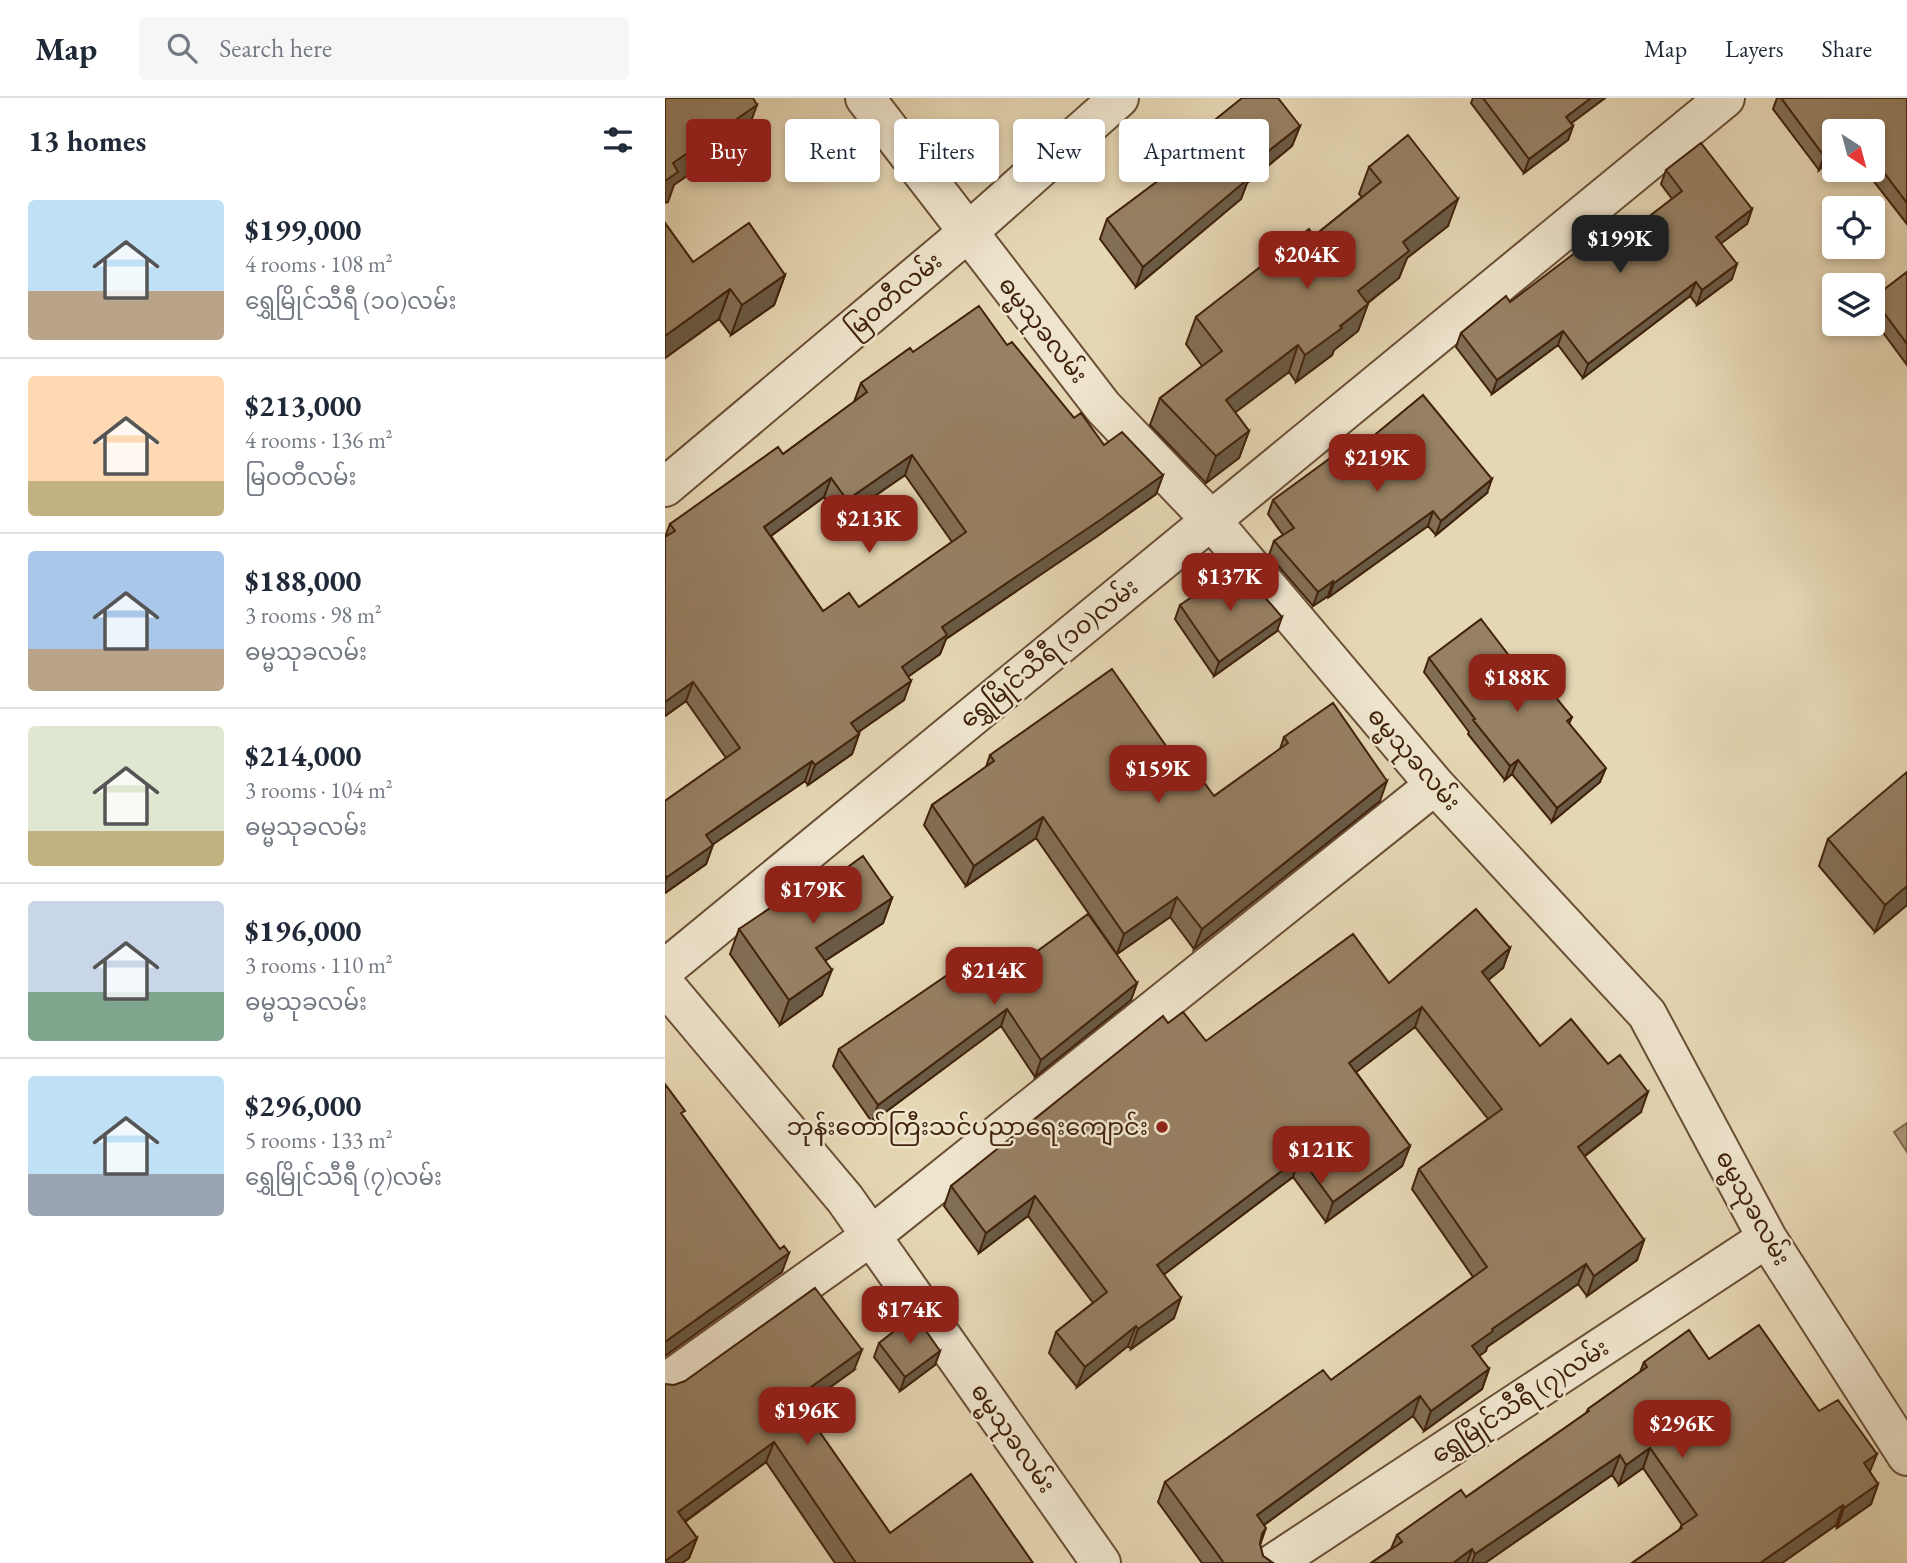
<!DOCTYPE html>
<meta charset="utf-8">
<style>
body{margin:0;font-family:"EB Garamond","Noto Sans Myanmar",serif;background:#f6f6f7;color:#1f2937;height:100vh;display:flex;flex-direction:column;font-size:26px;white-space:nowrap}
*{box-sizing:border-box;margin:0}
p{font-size:23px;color:#747a83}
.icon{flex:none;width:38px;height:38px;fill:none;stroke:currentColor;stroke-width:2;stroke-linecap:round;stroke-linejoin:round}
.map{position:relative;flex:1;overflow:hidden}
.sheet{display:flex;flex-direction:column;background:#fff;width:665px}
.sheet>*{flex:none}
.guide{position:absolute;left:21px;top:21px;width:665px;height:63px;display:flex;gap:14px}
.needle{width:46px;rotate:144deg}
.controls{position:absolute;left:1157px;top:21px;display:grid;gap:14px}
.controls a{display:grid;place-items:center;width:63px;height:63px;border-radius:7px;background:#fff;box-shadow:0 4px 10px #0003;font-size:35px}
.price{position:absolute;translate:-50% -60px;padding:0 16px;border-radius:14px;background:#8f2418;color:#fff;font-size:23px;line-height:46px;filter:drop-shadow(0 2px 4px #0008)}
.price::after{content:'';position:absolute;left:50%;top:42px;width:21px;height:16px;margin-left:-10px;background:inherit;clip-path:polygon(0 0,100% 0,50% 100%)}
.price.selected{background:#222;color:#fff}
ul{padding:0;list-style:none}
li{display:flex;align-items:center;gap:21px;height:175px;padding:0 28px}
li+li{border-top:2px solid #e0e1e3}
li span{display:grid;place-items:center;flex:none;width:196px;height:140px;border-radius:7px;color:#555}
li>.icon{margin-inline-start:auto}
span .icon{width:84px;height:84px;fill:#fffc;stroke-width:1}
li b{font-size:30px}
h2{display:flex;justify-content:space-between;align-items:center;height:84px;padding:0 28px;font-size:30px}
.tag{padding:0 24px;border-radius:7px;background:#fff;box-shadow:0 4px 10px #0003;font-size:24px;line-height:63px}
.tag.selected{background:#8f2418;color:#fff}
header{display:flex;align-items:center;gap:42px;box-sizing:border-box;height:98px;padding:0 35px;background:#fff;border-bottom:2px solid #e0e1e3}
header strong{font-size:33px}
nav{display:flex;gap:38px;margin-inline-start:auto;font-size:24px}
.search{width:490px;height:63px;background:#f6f6f7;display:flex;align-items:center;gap:18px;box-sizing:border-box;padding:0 24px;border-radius:7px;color:#747a83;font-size:26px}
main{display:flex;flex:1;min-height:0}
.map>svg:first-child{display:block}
</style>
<header>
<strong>Map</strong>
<div class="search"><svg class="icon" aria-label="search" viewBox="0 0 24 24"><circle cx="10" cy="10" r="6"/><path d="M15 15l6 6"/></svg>Search here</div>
<nav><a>Map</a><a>Layers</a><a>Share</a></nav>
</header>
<main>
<section class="sheet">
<h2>13 homes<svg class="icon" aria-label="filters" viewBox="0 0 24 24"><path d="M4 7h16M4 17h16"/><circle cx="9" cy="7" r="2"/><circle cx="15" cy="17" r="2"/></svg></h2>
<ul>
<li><span style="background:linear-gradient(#bfe0f5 65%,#b9a48a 0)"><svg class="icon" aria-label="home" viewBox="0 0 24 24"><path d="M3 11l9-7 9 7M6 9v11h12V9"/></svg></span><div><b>$199,000</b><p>4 rooms · 108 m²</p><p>ရွှေမြိုင်သီရီ (၁၀)လမ်း</p></div></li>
<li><span style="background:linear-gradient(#ffd9b3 75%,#c2b280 0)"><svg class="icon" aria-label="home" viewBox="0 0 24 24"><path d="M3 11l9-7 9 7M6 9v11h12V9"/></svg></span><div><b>$213,000</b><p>4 rooms · 136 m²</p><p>မြဝတီလမ်း</p></div></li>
<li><span style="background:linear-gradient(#a9c7e8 70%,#b9a48a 0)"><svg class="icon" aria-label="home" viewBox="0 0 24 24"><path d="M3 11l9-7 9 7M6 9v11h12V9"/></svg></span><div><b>$188,000</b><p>3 rooms · 98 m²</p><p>ဓမ္မသုခလမ်း</p></div></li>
<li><span style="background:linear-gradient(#dfe7d0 75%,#c2b280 0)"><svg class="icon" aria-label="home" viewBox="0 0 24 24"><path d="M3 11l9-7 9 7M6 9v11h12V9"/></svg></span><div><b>$214,000</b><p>3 rooms · 104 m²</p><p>ဓမ္မသုခလမ်း</p></div></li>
<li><span style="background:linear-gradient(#c9d6e8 65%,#7fa58c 0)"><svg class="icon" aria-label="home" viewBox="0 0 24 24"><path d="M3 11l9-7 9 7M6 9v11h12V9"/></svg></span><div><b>$196,000</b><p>3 rooms · 110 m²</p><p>ဓမ္မသုခလမ်း</p></div></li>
<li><span style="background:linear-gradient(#bfe0f5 70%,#9aa5b1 0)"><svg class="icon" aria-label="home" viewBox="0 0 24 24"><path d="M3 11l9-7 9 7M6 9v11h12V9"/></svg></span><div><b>$296,000</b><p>5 rooms · 133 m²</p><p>ရွှေမြိုင်သီရီ (၇)လမ်း</p></div></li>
</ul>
</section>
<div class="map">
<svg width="1242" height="1465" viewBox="0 0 1242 1465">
<rect width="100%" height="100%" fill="#e6d7b4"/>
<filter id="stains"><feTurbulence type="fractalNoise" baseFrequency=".00286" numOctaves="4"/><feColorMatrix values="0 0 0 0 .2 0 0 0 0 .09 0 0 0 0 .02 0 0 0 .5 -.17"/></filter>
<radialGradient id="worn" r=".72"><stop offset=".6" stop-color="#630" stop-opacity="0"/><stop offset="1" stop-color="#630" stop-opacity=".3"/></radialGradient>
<path fill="#ae997b" stroke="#82694e" stroke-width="2" d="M 1242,1025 L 1242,1054 L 1229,1034 Z"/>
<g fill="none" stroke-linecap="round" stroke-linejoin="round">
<defs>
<path id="street" d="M 200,0 L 438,309 L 546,422 L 770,687 L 982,916 L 1102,1140 L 1242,1358
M 0,389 L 302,135 L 454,0
M 0,871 L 1060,0
M 0,887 L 180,1101 L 436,1465
M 0,1285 L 206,1138 L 770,687
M 609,1465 L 1102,1140"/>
</defs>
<use href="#street" stroke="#6a4f35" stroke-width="42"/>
<use href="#street" stroke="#efe5ce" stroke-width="38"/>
</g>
<path fill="#826e55" stroke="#41220b" stroke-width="2" fill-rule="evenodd" d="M 808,0 L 940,0 L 906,25 L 908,28 L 903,42 L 859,75 L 806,5 Z
M 1112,0 L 1242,0 L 1242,126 L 1200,72 L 1208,72 L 1208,33 L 1169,33 L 1154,72 L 1108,11 Z
M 635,28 L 627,48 L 582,85 L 576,101 L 471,189 L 435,141 L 442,121 L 504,75 L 503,74 L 510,54 Z
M 704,69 L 783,128 L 742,160 L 734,180 L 703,205 L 693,233 L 669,252 L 667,257 L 631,284 L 624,274 L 570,314 L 584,333 L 574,360 L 541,385 L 485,327 L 495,300 L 537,268 L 521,246 L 531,219 L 649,138 L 697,99 L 694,96 Z
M 1001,72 L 1087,111 L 1082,126 L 1056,145 L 1067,181 L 1032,207 L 1025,198 L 918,280 L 893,247 L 827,296 L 791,249 L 796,235 L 845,204 L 933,158 L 1007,101 L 996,86 Z
M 0,125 L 28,164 L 120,177 L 109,207 L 66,237 L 54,221 L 0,260 Z
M 1242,174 L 1242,267 L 1208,221 L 1208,200 Z
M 342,247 L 409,320 L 439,347 L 498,377 L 491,396 L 431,439 L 281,541 L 275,556 L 243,578 L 239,602 L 193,634 L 194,636 L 187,656 L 143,687 L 140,683 L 48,746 L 41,766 L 0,795 L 0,703 L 61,660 L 21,603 L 0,618 L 0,439 L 5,426 L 118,356 L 189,304 L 196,285 L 248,254 ZM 240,377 L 287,444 L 194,509 L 158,513 L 106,438 L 159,399 L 175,422 Z
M 677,364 L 822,395 L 771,437 L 763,428 L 664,499 L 663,498 L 648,508 L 604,457 L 609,443 L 618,437 L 603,416 L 608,402 Z
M 515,507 L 612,533 L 549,578 L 510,521 Z
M 764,560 L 861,580 L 907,619 L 904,626 L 935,684 L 887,724 L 847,676 L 840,682 L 803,636 L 804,634 L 759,574 Z
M 619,639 L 715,703 L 529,851 L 505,819 L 452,856 L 371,740 L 301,788 L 259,727 L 267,707 L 321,669 L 325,657 L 525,682 L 549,698 L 615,651 Z
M 1163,741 L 1242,807 L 1210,834 L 1154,768 Z
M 227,800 L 218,825 L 160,863 L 157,897 L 115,927 L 65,856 L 74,831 L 124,812 Z
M 845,850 L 838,870 L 823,882 L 875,948 L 976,1014 L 919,1059 L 979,1142 L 972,1162 L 922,1198 L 913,1186 L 822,1249 L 821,1253 L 814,1258 L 824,1271 L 817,1291 L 759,1333 L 748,1318 L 599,1427 L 595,1447 L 598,1458 L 608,1465 L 537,1465 L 493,1404 L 500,1384 L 666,1282 L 808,1179 L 747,1091 L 754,1071 L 823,1021 L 750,929 L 691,974 L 745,1048 L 737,1068 L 661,1124 L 628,1079 L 499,1176 L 509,1220 L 466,1251 L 463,1248 L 412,1289 L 384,1255 L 391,1234 L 428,1205 L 363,1118 L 314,1155 L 279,1108 L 286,1088 L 503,925 L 541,943 L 724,885 Z
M 337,879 L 472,885 L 466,902 L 370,979 L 336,928 L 207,1024 L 168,968 L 174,951 Z
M 214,1245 L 275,1253 L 270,1267 L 235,1293 L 209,1259 Z
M 1044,1261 L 1154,1313 L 1205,1374 L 1213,1386 L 1206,1406 L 1172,1430 L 1171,1427 L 1117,1465 L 967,1465 L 1014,1432 L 1017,1427 L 978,1370 L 954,1387 L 947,1377 L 820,1465 L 706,1465 L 726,1451 L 732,1437 L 801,1399 L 921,1315 L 923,1311 L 975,1274 L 979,1264 Z
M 189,1272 L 137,1309 L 225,1435 L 368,1465 L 170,1465 L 101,1364 L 20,1424 L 32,1440 L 24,1460 L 17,1465 L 9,1287 Z"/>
<path fill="#6a5a45" stroke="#41220b" stroke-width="2" d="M 926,0 L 940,0 L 896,33 L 901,19 Z
M 92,7 L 81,37 L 9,87 L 3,104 L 0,105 L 0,83 L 8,65 Z
M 635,28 L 627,48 L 582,85 L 576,101 L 471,189 L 478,169 L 577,74 Z
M 908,28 L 903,42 L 859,75 L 864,61 Z
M 1169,50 L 1169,60 L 1154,72 L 1159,58 Z
M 793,101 L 783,128 L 742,160 L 734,180 L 683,220 L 693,193 L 738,144 Z
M 1087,111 L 1082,126 L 1046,153 L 1051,139 Z
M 1072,166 L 1067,181 L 1032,207 L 1037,192 Z
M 120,177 L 109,207 L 66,237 L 77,207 Z
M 1031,184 L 1025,198 L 918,280 L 923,266 Z
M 65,191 L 54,221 L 0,260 L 0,238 Z
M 703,206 L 693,233 L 669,252 L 667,257 L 631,284 L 640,257 Z
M 898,233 L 893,247 L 827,296 L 832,282 Z
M 633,247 L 624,274 L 551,329 L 561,302 Z
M 584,333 L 574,360 L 541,385 L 551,358 Z
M 247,357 L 240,377 L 175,422 L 182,402 Z
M 498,377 L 491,396 L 431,439 L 281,541 L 275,556 L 230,588 L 237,569 L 277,529 Z
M 166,380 L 159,399 L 92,448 L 99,429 Z
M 827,381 L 822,395 L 771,437 L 776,423 Z
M 768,413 L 763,428 L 664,499 L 669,485 Z
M 668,483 L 663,498 L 648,508 L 653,494 Z
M 617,519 L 612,533 L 549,578 L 554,564 Z
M 246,583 L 239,602 L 179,644 L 186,625 Z
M 28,584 L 21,603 L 0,618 L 0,604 Z
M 194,636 L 187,656 L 143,687 L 150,667 Z
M 853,662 L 847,676 L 840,682 L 845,668 Z
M 147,663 L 140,683 L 34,756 L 41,737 Z
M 941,670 L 935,684 L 887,724 L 892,710 Z
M 722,683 L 715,703 L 529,851 L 537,831 Z
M 378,719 L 371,740 L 301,788 L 309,768 Z
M 48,747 L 41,766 L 0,795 L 0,784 L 2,779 Z
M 1242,788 L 1242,807 L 1210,834 L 1220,807 Z
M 512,799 L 505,819 L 452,856 L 459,836 Z
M 227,800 L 218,825 L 141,875 L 151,850 Z
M 845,850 L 838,870 L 809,894 L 817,874 Z
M 167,872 L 157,897 L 115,927 L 124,902 Z
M 472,885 L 466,902 L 370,979 L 376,962 Z
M 757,909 L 750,929 L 677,985 L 684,965 Z
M 342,911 L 336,928 L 207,1024 L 213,1007 Z
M 983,994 L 976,1014 L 905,1069 L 913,1049 Z
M 745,1048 L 737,1068 L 661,1124 L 668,1104 Z
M 635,1059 L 628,1079 L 485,1187 L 492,1167 Z
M 370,1098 L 363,1118 L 314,1155 L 321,1135 Z
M 979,1142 L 972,1162 L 922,1198 L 929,1178 Z
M 124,1155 L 117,1174 L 0,1258 L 0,1244 Z
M 921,1166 L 913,1186 L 822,1249 L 821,1253 L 800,1268 L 807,1248 L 827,1231 Z
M 516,1200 L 509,1220 L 466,1251 L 473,1231 Z
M 471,1228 L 463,1248 L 412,1289 L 420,1269 Z
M 197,1252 L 189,1272 L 124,1319 L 131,1300 Z
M 275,1253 L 270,1267 L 235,1293 L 240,1279 Z
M 824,1271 L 817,1291 L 759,1333 L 766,1313 Z
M 755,1298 L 748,1318 L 585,1437 L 592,1417 Z
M 109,1344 L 101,1364 L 5,1434 L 13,1414 Z
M 985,1350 L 978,1370 L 954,1387 L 961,1367 Z
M 1212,1356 L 1204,1376 L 1199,1365 Z
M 955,1357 L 947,1377 L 820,1465 L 807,1465 L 810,1456 Z
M 1213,1386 L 1206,1406 L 1172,1430 L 1179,1410 Z
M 1178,1407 L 1171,1427 L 1117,1465 L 1095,1465 Z
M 601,1430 L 594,1450 L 597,1436 Z
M 32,1440 L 24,1460 L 17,1465 L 0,1465 L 0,1463 Z
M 807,1451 L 802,1465 L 788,1465 Z"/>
<path fill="#978063" stroke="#41220b" stroke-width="2" fill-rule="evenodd" d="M 0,0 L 88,0 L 92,7 L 8,65 L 13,74 L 0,83 Z
M 577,0 L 613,0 L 635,28 L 577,74 L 583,81 L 478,169 L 442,121 L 518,64 L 510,54 Z
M 818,0 L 926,0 L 901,19 L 908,28 L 864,61 Z
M 1116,0 L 1242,0 L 1242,105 L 1208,60 L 1208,33 L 1169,33 L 1169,50 L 1159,58 Z
M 743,37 L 793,101 L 738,144 L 744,153 L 693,193 L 703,206 L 675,228 L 677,230 L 640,257 L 633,247 L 561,302 L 584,333 L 551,358 L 495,300 L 557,253 L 531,219 L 644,131 L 649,138 L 716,84 L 704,69 Z
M 1036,45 L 1087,111 L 1051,139 L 1072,166 L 1037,192 L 1031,184 L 923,266 L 898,233 L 832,282 L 796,235 L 841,198 L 845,204 L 923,145 L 933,158 L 1017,93 L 1001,72 Z
M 0,125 L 28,164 L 84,125 L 120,177 L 77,207 L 65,191 L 0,238 Z
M 1242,174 L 1242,246 L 1208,200 Z
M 314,208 L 342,247 L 347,244 L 409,320 L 416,315 L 439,347 L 457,334 L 498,377 L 438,420 L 277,529 L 282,537 L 237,569 L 246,583 L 186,625 L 194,636 L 150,667 L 147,663 L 41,737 L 48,747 L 2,779 L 0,777 L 0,703 L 75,650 L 28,584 L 0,604 L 0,439 L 10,433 L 5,426 L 113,349 L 118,356 L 202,294 L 196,285 L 245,250 L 248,254 ZM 247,357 L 301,434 L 194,509 L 184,495 L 158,513 L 99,429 L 166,380 L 182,402 Z
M 758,297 L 827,381 L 776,423 L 768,413 L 669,485 L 668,483 L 653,494 L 609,443 L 629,430 L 608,402 L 671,356 L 677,364 Z
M 573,468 L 617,519 L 554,564 L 515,507 Z
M 816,521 L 861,580 L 869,573 L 907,619 L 902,623 L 941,670 L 892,710 L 853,662 L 845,668 L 808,622 L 810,621 L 764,560 Z
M 447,571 L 525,682 L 533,676 L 549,698 L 623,645 L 619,639 L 668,605 L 722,683 L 537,831 L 512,799 L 459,836 L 378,719 L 309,768 L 267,707 L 329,663 L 325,657 Z
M 1242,674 L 1242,788 L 1220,807 L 1163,741 Z
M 198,758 L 227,800 L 151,850 L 167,872 L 124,902 L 74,831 L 117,802 L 124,812 Z
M 811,811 L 845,850 L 817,874 L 875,948 L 906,921 L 943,966 L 955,957 L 983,994 L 913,1049 L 979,1142 L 929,1178 L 921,1166 L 827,1231 L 828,1233 L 807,1248 L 824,1271 L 766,1313 L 755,1298 L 592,1417 L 601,1430 L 597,1436 L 595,1446 L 598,1458 L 608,1465 L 559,1465 L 500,1384 L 658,1272 L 666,1282 L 822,1169 L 754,1071 L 837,1011 L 757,909 L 684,965 L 745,1048 L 668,1104 L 635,1059 L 492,1167 L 516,1200 L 473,1231 L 471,1228 L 420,1269 L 391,1234 L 442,1194 L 370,1098 L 321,1135 L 286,1088 L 498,918 L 503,925 L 518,914 L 541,943 L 688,836 L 724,885 Z
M 423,816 L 472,885 L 376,962 L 342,911 L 213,1007 L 174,951 L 319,852 L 337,879 Z
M 0,986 L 20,1013 L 16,1015 L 115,1151 L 119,1148 L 124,1155 L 0,1244 Z
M 150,1190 L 197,1252 L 131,1300 L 225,1435 L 306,1376 L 368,1465 L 191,1465 L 109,1344 L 13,1414 L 32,1440 L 0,1463 L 0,1286 L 9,1287 L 20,1283 Z
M 250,1217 L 275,1253 L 240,1279 L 214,1245 Z
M 1094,1227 L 1154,1313 L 1173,1302 L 1212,1356 L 1199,1365 L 1213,1386 L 1179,1410 L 1178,1407 L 1095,1465 L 967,1465 L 1017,1430 L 1016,1428 L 1032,1417 L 985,1350 L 961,1367 L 955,1357 L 810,1456 L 807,1451 L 788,1465 L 706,1465 L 737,1444 L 732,1437 L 796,1392 L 801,1399 L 924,1313 L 923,1311 L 982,1269 L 979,1264 L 1024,1232 L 1044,1261 Z"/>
<circle fill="#8f2418" stroke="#efe5ce" stroke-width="2.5" cx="497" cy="1029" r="7"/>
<g text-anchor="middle" stroke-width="5" stroke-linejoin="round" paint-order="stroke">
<g font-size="24" fill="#41220b" stroke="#efe5ce">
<text transform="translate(229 197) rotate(-40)" y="8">မြဝတီလမ်း</text>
<text transform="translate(378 232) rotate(52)" y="8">ဓမ္မသုခလမ်း</text>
<text transform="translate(384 555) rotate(-39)" y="8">ရွှေမြိုင်သီရီ (၁၀)လမ်း</text>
<text transform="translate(749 661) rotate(49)" y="8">ဓမ္မသုခလမ်း</text>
<text transform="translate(1088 1110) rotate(61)" y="8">ဓမ္မသုခလမ်း</text>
<text transform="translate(855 1303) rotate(-33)" y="8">ရွှေမြိုင်သီရီ (၇)လမ်း</text>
<text transform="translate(348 1340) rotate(55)" y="8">ဓမ္မသုခလမ်း</text>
</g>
<g font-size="24" fill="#41220b" stroke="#efe5ce" text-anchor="end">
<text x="483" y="1037">ဘုန်းတော်ကြီးသင်ပညာရေးကျောင်း</text>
</g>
</g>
<rect width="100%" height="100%" filter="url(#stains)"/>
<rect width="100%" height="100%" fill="url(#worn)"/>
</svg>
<div class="controls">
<a><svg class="needle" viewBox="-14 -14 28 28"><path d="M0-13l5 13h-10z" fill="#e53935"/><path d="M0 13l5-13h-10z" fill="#747a83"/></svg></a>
<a><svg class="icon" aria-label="locate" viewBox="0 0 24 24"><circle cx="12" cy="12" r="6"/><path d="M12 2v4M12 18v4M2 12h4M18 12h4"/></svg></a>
<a><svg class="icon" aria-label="layers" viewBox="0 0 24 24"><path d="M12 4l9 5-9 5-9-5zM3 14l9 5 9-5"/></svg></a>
</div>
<b class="price selected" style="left:955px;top:177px">$199K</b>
<b class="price" style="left:642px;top:193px">$204K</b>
<b class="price" style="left:712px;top:396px">$219K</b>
<b class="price" style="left:204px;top:457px">$213K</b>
<b class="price" style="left:565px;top:515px">$137K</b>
<b class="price" style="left:852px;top:616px">$188K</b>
<b class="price" style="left:493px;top:707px">$159K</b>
<b class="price" style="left:148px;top:828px">$179K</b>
<b class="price" style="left:329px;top:909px">$214K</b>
<b class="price" style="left:656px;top:1088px">$121K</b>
<b class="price" style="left:245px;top:1248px">$174K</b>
<b class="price" style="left:142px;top:1349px">$196K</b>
<b class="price" style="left:1017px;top:1362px">$296K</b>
<div class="guide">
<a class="tag selected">Buy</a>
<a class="tag">Rent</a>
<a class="tag">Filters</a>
<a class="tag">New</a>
<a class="tag">Apartment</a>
</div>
</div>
</main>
